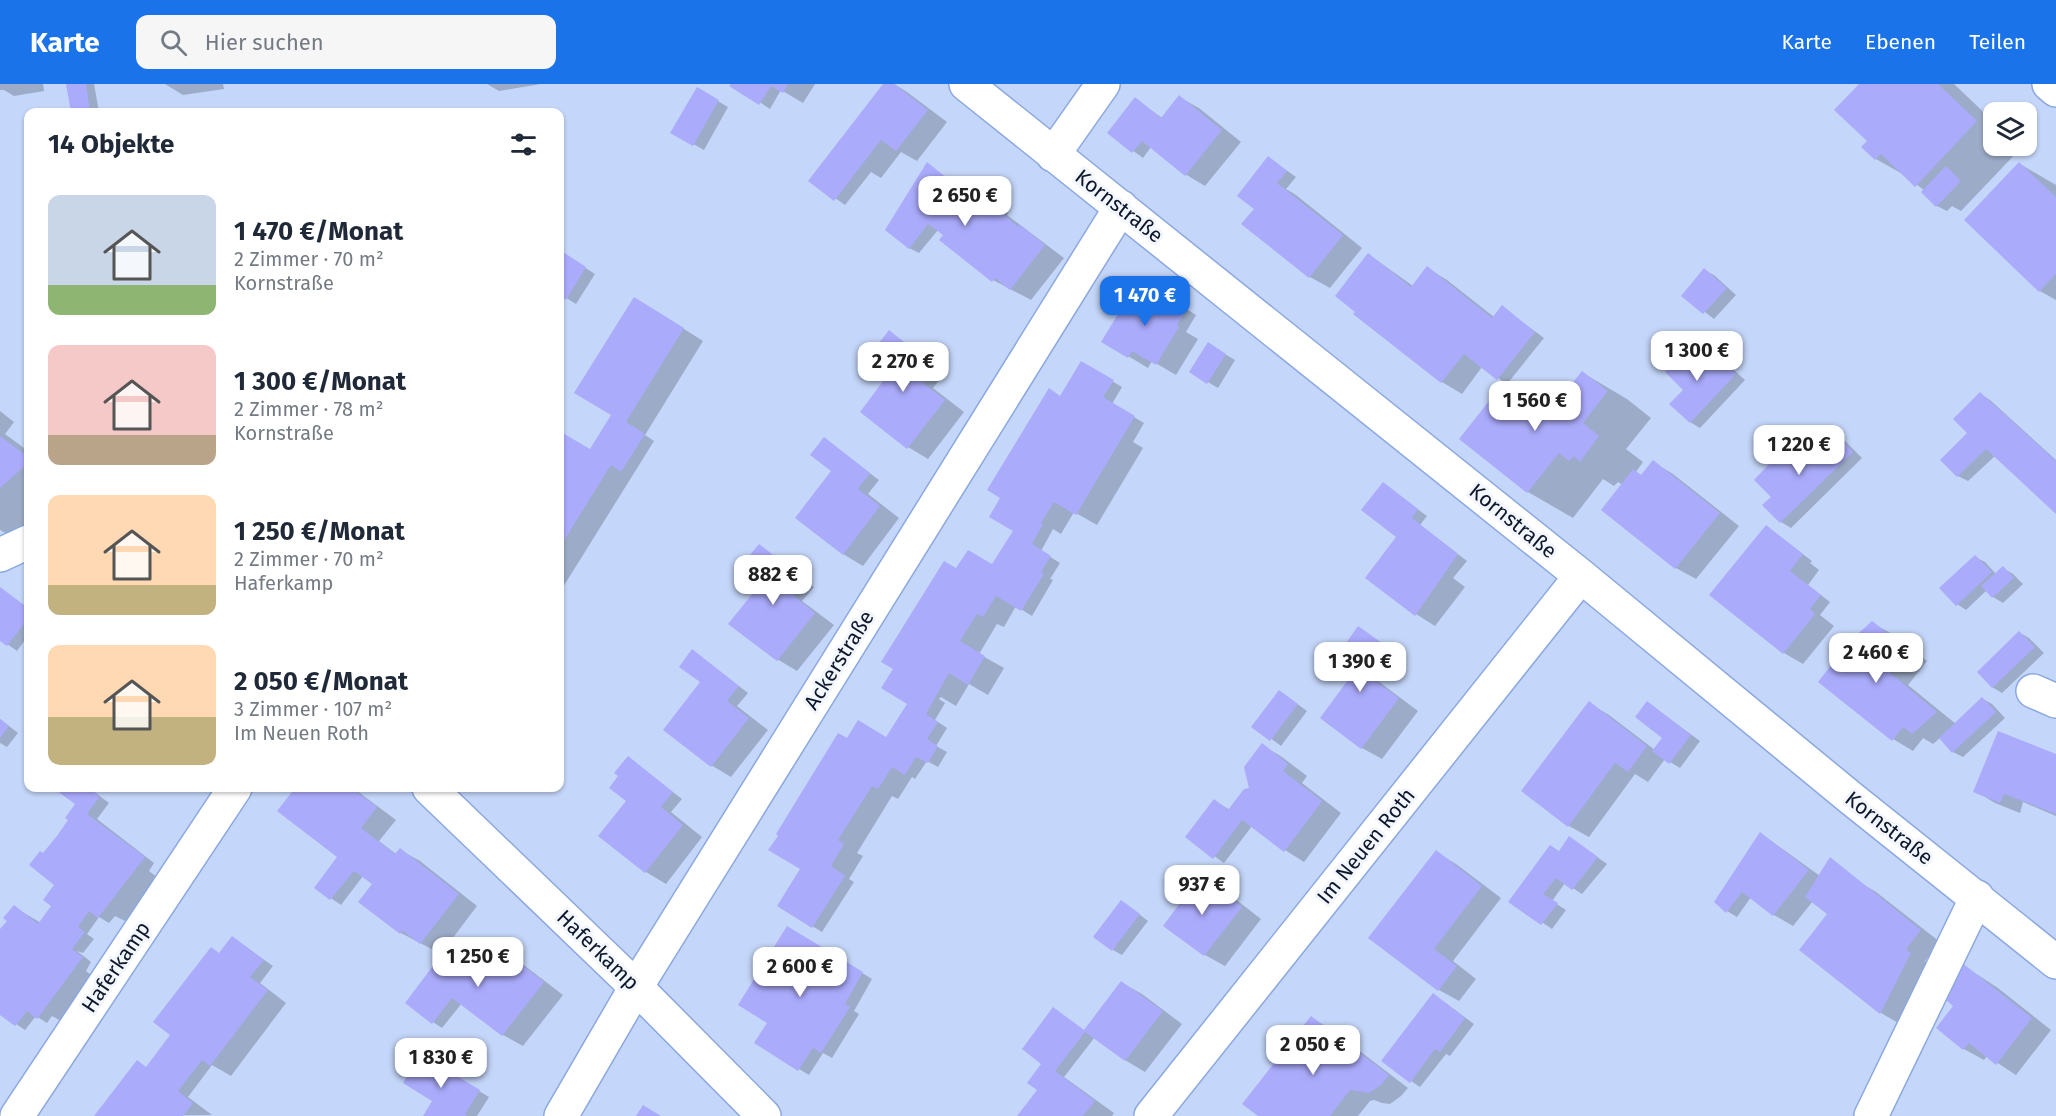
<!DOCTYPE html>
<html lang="de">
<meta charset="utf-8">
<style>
body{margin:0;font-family:"Fira Sans",sans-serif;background:#f6f6f7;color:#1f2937;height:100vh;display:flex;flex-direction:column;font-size:22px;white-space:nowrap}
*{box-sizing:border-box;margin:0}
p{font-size:20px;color:#747a83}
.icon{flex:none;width:33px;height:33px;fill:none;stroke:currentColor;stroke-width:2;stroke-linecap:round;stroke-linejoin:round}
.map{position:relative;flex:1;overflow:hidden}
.panel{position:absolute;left:24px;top:24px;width:540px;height:684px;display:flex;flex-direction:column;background:#fff;border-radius:12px;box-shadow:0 2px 4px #0004}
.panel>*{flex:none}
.controls{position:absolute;left:1983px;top:18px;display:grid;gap:12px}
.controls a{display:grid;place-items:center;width:54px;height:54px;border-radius:12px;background:#fff;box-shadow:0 2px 4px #0004;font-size:30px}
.price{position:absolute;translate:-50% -51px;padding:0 14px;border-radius:12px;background:#fff;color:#222;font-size:20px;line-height:39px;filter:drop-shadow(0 2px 3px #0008)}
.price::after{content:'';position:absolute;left:50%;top:36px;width:18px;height:14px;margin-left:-9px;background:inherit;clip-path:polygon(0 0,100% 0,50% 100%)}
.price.selected{background:#1a73e8;color:#fff}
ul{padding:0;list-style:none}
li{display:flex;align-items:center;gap:18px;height:150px;padding:0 24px}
li span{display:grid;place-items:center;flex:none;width:168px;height:120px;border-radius:12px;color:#555}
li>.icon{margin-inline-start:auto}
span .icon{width:72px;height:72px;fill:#fffc;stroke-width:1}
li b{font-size:26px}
h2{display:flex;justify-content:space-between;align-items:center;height:72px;padding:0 24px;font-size:26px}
header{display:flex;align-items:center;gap:36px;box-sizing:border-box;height:84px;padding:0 30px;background:#1a73e8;color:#fff}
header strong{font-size:28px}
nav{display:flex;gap:33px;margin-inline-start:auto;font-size:21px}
.search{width:420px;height:54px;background:#f6f6f7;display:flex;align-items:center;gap:15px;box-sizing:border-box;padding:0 21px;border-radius:12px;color:#747a83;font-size:22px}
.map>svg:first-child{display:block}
</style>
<header>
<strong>Karte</strong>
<div class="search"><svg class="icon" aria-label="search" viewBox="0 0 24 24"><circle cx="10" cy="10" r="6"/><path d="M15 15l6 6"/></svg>Hier suchen</div>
<nav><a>Karte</a><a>Ebenen</a><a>Teilen</a></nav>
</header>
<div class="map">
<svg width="2056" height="1032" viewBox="0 0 2056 1032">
<rect width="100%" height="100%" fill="#c4d6f9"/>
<path fill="#0003" d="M 0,0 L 43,0 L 44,7 L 14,12 L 4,6 L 0,6 Z
M 68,0 L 94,0 L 99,28 L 72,28 Z
M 165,0 L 223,0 L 224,5 L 183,11 Z
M 487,0 L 541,0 L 499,7 Z
M 732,0 L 815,0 L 803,19 L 781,6 L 770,25 Z
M 885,0 L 894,0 L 907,8 L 947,38 L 917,77 L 901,68 L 881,94 L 871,88 L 845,121 L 811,97 Z
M 1861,0 L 1954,0 L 1994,38 L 1994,62 L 2018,62 L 2021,64 L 1961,127 L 1952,122 L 1947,127 L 1937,122 L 1925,107 L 1906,92 L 1876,75 L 1869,57 Z
M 697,5 L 728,23 L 704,66 L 672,48 Z
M 1179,13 L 1199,24 L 1241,58 L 1205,102 L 1185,90 L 1151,63 L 1143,74 L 1109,49 L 1136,15 L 1162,34 Z
M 1269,74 L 1296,93 L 1286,105 L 1296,111 L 1362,164 L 1330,204 L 1310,193 L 1244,140 L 1256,125 Z
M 928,80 L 959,103 L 963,98 L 983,109 L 1008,129 L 1007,131 L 1064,174 L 1031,216 L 993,196 L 938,146 L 919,169 L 909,164 Z
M 2020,80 L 2056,101 L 2056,216 L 2040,207 Z
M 560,168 L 595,190 L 576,220 L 560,210 Z
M 1378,177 L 1413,202 L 1427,184 L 1447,196 L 1494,233 L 1502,223 L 1544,254 L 1507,300 L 1482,283 L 1462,310 L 1442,298 L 1355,230 Z
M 1704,186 L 1714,191 L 1736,211 L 1714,235 L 1683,211 Z
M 1155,206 L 1196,231 L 1186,248 L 1198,255 L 1176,291 L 1152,277 L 1148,284 L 1103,257 L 1145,223 Z
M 654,226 L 703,257 L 645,351 L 654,357 L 560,508 L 560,353 L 561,350 L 590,367 L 613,331 Z
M 889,248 L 934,282 L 923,296 L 925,298 L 937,284 L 944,290 L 933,304 L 964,328 L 928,375 L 908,363 L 899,279 Z
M 1692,262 L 1702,268 L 1712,278 L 1717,273 L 1726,279 L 1745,296 L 1700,344 L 1690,338 L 1685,306 Z
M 1218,266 L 1235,276 L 1218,304 L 1191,288 Z
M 1082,279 L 1122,303 L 1112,320 L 1144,339 L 1133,358 L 1143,364 L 1097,441 L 1074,428 L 1061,450 L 1053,445 L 1041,467 L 1060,479 L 1050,495 L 1053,496 L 1032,532 L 1016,522 L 1004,543 L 997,540 L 979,570 L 1004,584 L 988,611 L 969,600 L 956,622 L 941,613 L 939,615 L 945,619 L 935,636 L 947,644 L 936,662 L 947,668 L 938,683 L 927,677 L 915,695 L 912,693 L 898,715 L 892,712 L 857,769 L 863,772 L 849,795 L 854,798 L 822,848 L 779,822 L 802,785 L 848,656 L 887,655 L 909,619 L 957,486 L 993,482 L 1015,447 L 1061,313 Z
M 1583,289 L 1627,315 L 1651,334 L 1626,365 L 1643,378 L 1636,388 L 1642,392 L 1653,378 L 1673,390 L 1739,442 L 1696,495 L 1676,484 L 1603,426 L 1623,401 L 1618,398 L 1614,402 L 1603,395 L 1573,434 L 1528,408 L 1461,355 L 1502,304 L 1549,332 Z
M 1980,310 L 1990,316 L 2056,376 L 2056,428 L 1995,372 L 1968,397 L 1958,392 L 1942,376 L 1970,349 Z
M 0,327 L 14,338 L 5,350 L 28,367 L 28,444 L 16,455 L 0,446 Z
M 1835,351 L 1845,357 L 1862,374 L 1791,444 L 1781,438 L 1764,421 L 1774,413 L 1788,362 L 1798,367 L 1809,377 Z
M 824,355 L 879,396 L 868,410 L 899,434 L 863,482 L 843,470 L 833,387 Z
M 1383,400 L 1427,432 L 1420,441 L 1467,477 L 1453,494 L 1465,503 L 1435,542 L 1416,530 L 1402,458 Z
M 1767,443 L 1812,477 L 1810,479 L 1819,486 L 1808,501 L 1830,518 L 1820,531 L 1834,542 L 1803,580 L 1784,569 Z
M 759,462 L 814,503 L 802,517 L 834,541 L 797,587 L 777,575 L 769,493 Z
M 1975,473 L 1985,478 L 1996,490 L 2003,484 L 2013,490 L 2023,500 L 2003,519 L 1993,513 L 1987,506 L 1966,526 L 1957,520 Z
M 1,505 L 28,524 L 28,552 L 17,567 L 0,555 Z
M 1872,539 L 1892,550 L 1927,577 L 1908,601 L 1956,640 L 1983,615 L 1992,620 L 2005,634 L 1963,673 L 1953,668 L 1940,654 L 1933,660 L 1923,654 L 1913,667 L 1893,655 Z
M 1359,544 L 1388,564 L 1376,579 L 1378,582 L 1390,565 L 1398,571 L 1378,597 L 1418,627 L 1382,675 L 1362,664 L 1322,634 L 1350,596 L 1353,566 Z
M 2020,549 L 2029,554 L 2044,569 L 2002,609 L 1992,603 Z
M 693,567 L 748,609 L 737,622 L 768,646 L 731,693 L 711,681 L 703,598 Z
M 1289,614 L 1307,627 L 1281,662 L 1254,642 Z
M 1589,619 L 1609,631 L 1655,666 L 1664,653 L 1648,619 L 1700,657 L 1680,684 L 1665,675 L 1648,698 L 1635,690 L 1589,753 L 1569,742 Z
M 0,635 L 18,649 L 7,663 L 0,659 Z
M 1262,661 L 1282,673 L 1307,692 L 1302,699 L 1341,729 L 1304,778 L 1285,766 L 1252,742 L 1224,779 L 1187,753 L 1215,717 L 1230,726 L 1251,705 Z
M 2056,672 L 2056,732 L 2023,718 L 2020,729 L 1995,719 L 1975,707 Z
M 628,674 L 682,715 L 671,728 L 702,753 L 666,800 L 646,788 L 600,751 L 628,717 L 618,694 Z
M 55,704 L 89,704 L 109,719 L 97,735 L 154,779 L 149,787 L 158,794 L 125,837 L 115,832 L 109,839 L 99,833 L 87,850 L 94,855 L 83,869 L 77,867 L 91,878 L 86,887 L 95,894 L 63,938 L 52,932 L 47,939 L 36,932 L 25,946 L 0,929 L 0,847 L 9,836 L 14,823 L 41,839 L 53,822 L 55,803 L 44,771 L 70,736 L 77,720 Z
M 297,704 L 353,704 L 396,736 L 379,757 L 396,770 L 400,766 L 420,777 L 477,822 L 443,867 L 468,884 L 488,857 L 508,869 L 563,911 L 523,962 L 503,951 L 462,919 L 442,944 L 433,938 L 443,871 L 401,849 L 374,800 L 363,792 L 341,821 L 316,804 L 340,774 L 279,727 Z
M 1770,756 L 1820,792 L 1866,802 L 1876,808 L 1940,858 L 1925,877 L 1930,881 L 1900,940 L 1881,929 L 1801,865 L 1829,830 L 1813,817 L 1793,842 L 1774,831 L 1751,813 L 1737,833 L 1727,827 Z
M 1579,760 L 1607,780 L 1582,810 L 1565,799 L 1552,817 L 1566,826 L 1552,845 L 1510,817 L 1559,768 Z
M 1436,768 L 1456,780 L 1501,814 L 1453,877 L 1476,895 L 1459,917 L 1439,906 L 1370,854 Z
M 1201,793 L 1221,804 L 1261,835 L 1225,882 L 1205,871 L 1165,841 Z
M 1131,824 L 1148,837 L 1122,871 L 1113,866 Z
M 233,854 L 273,882 L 260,899 L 286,919 L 231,992 L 212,981 L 188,1013 L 212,1031 L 96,1032 L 147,984 L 172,951 L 220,871 Z
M 807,855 L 872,895 L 854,927 L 859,930 L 832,974 L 823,969 L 809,991 L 756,959 L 794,956 Z
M 1961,880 L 1998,904 L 2051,946 L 2016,991 L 1987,972 L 1984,976 L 1964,965 L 1956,921 Z
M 1122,899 L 1142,910 L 1182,940 L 1145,988 L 1125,976 L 1095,953 L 1064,993 L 1114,1029 L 1112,1032 L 1019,1032 L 1039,1005 L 1054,925 L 1085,947 Z
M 1443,917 L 1474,940 L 1450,972 L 1446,970 L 1420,1003 L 1411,997 Z
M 1311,934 L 1331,945 L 1408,1004 L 1401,1012 L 1390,1020 L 1382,1019 L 1374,1016 L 1370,1017 L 1358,1032 L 1260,1032 Z
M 421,972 L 489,1013 L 477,1032 L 425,1032 L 434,1017 Z"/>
<path fill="#ababfc" d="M 66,0 L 86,0 L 90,28 L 71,28 Z
M 731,0 L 788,0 L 783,9 L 771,2 L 759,21 L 729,2 Z
M 883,0 L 894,0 L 928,26 L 896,67 L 881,56 L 834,117 L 808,97 Z
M 1859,0 L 1938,0 L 1977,37 L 1915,103 L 1881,70 L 1875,76 L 1861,63 L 1867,57 L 1834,26 Z
M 697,3 L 719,16 L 693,62 L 670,49 Z
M 1179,11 L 1222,46 L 1185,92 L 1142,57 L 1132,69 L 1107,49 L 1135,13 L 1161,34 Z
M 1268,72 L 1287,87 L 1277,99 L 1343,151 L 1309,194 L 1241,140 L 1254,125 L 1237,112 Z
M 927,78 L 958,103 L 963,96 L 1018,143 L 1019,140 L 1045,161 L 1010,206 L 995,194 L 992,198 L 939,156 L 943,151 L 928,140 L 909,165 L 885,146 Z
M 2019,78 L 2056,113 L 2056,190 L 2039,208 L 1964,136 Z
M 1946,82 L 1961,97 L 1936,123 L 1921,108 Z
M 560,166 L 586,183 L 566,216 L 560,212 Z
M 1368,169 L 1411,203 L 1427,182 L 1492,234 L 1502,221 L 1535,248 L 1497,296 L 1464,270 L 1441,299 L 1353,230 L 1355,228 L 1335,212 Z
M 1704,184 L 1727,204 L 1703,230 L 1681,212 Z
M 1154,204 L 1187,225 L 1177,241 L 1179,243 L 1156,281 L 1132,267 L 1128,274 L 1101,258 L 1129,212 L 1144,221 Z
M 634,213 L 684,244 L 626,338 L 645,350 L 621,388 L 611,381 L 560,463 L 560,350 L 561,348 L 590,365 L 611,331 L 574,309 Z
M 889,246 L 935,283 L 923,299 L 945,316 L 907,365 L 860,328 L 896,280 L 875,264 Z
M 1208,258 L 1226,270 L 1207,300 L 1189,288 Z
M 1692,260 L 1710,278 L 1716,271 L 1736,290 L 1690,339 L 1669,320 L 1683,306 L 1665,288 Z
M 1081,277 L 1114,296 L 1103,313 L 1135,332 L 1076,431 L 1054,418 L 1041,439 L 1043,440 L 1032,460 L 1051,472 L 1041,488 L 1044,490 L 1021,527 L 996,512 L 983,533 L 977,530 L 960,557 L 985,572 L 968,601 L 949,589 L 926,630 L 938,638 L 927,655 L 938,662 L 928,679 L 916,673 L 905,691 L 892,683 L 878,705 L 872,702 L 838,756 L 844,760 L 831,782 L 845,792 L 812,844 L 777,822 L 800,785 L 768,766 L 778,752 L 776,750 L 838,649 L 847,654 L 858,636 L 886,653 L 907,620 L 881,604 L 893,585 L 881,578 L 944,477 L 956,484 L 968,466 L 992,480 L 1013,447 L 989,433 L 1000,414 L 987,406 L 1049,304 L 1060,312 Z
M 1582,287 L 1608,307 L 1583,339 L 1599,352 L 1580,378 L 1574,372 L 1569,377 L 1559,369 L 1527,409 L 1459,355 L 1501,302 L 1518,316 L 1513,323 L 1538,342 Z
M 1980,308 L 2056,377 L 2056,430 L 1986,365 L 1957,393 L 1940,376 L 1967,349 L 1953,335 Z
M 1835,349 L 1853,368 L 1780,439 L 1762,421 L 1771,413 L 1754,396 L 1788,360 L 1807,377 Z
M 0,352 L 28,373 L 28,379 L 0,404 Z
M 824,353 L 870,389 L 858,405 L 880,422 L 843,471 L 795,434 L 831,387 L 810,371 Z
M 1653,376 L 1720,429 L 1675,485 L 1601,426 L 1633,385 L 1641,391 Z
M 1383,398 L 1418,425 L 1412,434 L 1458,470 L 1415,532 L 1365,494 L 1396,453 L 1361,426 Z
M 1766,441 L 1803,470 L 1790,487 L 1821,511 L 1810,525 L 1815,530 L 1783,570 L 1709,511 Z
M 759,460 L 805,496 L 793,511 L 815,529 L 777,577 L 728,540 L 766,493 L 745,477 Z
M 1975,471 L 1992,488 L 1956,522 L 1939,504 Z
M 2003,482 L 2014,494 L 1992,514 L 1981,502 Z
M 0,503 L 28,524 L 28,543 L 24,540 L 7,562 L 0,557 Z
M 1872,537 L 1908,565 L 1889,588 L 1937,628 L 1912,650 L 1903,643 L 1892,657 L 1818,598 L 1850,557 Z
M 1358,542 L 1389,564 L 1376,582 L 1366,575 L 1359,585 L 1399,614 L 1361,665 L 1320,634 L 1348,596 L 1336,587 L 1353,564 L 1346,559 Z
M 2019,547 L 2035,563 L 1992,604 L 1977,588 Z
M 692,565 L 739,602 L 727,617 L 749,634 L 711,683 L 663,646 L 700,598 L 679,583 Z
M 1279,606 L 1298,620 L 1270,657 L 1251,643 Z
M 1982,613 L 1996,628 L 1952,669 L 1939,654 Z
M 1589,617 L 1647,662 L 1628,688 L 1615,679 L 1568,743 L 1521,707 Z
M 1647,617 L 1691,651 L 1669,680 L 1652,667 L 1662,654 L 1635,633 Z
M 0,635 L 9,642 L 0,654 Z
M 1998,647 L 2056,670 L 2056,730 L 2004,710 L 2000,719 L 1973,708 Z
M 1262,659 L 1288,680 L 1283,687 L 1322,717 L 1284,768 L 1242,736 L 1213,775 L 1185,753 L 1214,715 L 1228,726 L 1244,705 L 1249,704 L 1244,683 Z
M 628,672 L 673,708 L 661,723 L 683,741 L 645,789 L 598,752 L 626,717 L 609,704 L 618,692 L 614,689 Z
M 53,704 L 89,704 L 100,712 L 87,730 L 145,773 L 98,834 L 89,827 L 78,843 L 85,848 L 72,865 L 83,873 L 37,935 L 27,927 L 15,942 L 0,931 L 0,845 L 7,837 L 3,834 L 14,821 L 38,840 L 51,822 L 43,816 L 54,801 L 29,781 L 40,767 L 43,769 L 57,752 L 68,736 L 65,734 L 75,720 Z
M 295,704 L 351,704 L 377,723 L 361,744 L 395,770 L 400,764 L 459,810 L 420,860 L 403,847 L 400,850 L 358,818 L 372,800 L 354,787 L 330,816 L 314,804 L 337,773 L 277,727 Z
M 1760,748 L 1809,786 L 1773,832 L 1742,808 L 1726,829 L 1714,818 Z
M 1569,752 L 1598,773 L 1572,806 L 1556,794 L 1543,810 L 1558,819 L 1541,841 L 1508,818 L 1550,761 L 1559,767 Z
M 1436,766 L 1482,802 L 1434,865 L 1457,882 L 1438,907 L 1368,854 Z
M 1830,773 L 1921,846 L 1906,865 L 1911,869 L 1880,930 L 1799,866 L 1827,830 L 1805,813 Z
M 1201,791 L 1242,823 L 1204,872 L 1163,842 Z
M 1121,816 L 1140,830 L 1112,867 L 1093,853 Z
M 787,842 L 863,888 L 845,920 L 850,923 L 821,969 L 813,964 L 798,987 L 754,959 L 767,939 L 738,921 Z
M 232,852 L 264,876 L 250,893 L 268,906 L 210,982 L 202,976 L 178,1007 L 193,1019 L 183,1032 L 94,1032 L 137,976 L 146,983 L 170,951 L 153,938 L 211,863 L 219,869 Z
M 488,855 L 544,898 L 502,952 L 452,914 L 432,940 L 405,919 L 445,866 L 466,883 Z
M 1961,878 L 2032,934 L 1996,981 L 1969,959 L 1963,966 L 1936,944 L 1953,922 L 1937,908 Z
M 1121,897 L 1163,927 L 1125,977 L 1085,948 L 1055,987 L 1095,1017 L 1083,1032 L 1017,1032 L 1037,1006 L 1027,999 L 1041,980 L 1022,965 L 1053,923 L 1084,946 Z
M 1433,909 L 1465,934 L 1440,968 L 1435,965 L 1410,999 L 1381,977 Z
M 1311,932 L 1389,991 L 1381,1001 L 1369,1009 L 1350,1006 L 1330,1032 L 1258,1032 L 1242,1020 Z
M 421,970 L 480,1006 L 465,1030 L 467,1032 L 423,1032 L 432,1017 L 403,999 Z
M 643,1021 L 661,1032 L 636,1032 Z"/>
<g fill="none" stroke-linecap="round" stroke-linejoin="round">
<defs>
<path id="minor" d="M 966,0 L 1581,492 L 1852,715 L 2056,878
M 2049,0 L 2056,6
M 1053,71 L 1103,0
M 0,471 L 28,458
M 2033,607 L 2056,617
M 429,704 L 636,903 L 764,1032
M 17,1032 L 235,704
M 561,1032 L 636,903 L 1121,123
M 1151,1032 L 1581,492
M 1871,1032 L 1977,813"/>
</defs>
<use href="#minor" stroke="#8ba8df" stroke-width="36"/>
<use href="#minor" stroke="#fff" stroke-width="33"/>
</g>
<g text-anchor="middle" stroke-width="6" stroke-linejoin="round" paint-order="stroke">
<g font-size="21" fill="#0d172b" stroke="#f3f6fc">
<text transform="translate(1119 122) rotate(38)" y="7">Kornstraße</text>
<text transform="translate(1513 437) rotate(39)" y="7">Kornstraße</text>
<text transform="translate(839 576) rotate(-58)" y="7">Ackerstraße</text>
<text transform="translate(1889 744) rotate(38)" y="7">Kornstraße</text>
<text transform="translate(1366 762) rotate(-51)" y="7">Im Neuen Roth</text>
<text transform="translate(598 866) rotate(44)" y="7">Haferkamp</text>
<text transform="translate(116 883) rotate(-56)" y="7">Haferkamp</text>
</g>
</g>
</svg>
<div class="controls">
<a><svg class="icon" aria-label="layers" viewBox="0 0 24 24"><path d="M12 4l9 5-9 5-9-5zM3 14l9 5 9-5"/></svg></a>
</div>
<b class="price" style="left:965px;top:143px">2 650 €</b>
<b class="price selected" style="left:1145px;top:243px">1 470 €</b>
<b class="price" style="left:1697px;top:298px">1 300 €</b>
<b class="price" style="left:903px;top:309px">2 270 €</b>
<b class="price" style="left:1535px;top:348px">1 560 €</b>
<b class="price" style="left:1799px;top:392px">1 220 €</b>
<b class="price" style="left:773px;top:522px">882 €</b>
<b class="price" style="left:1876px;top:600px">2 460 €</b>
<b class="price" style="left:1360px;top:609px">1 390 €</b>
<b class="price" style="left:1202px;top:832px">937 €</b>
<b class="price" style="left:478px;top:904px">1 250 €</b>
<b class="price" style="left:800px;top:914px">2 600 €</b>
<b class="price" style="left:1313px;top:992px">2 050 €</b>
<b class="price" style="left:441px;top:1005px">1 830 €</b>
<section class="panel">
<h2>14 Objekte<svg class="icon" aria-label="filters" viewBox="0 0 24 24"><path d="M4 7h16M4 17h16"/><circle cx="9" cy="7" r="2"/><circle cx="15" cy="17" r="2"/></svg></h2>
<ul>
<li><span style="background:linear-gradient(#c9d6e8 75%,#8fb573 0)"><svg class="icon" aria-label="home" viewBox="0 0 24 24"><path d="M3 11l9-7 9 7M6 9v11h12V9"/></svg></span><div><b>1 470 €/Monat</b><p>2 Zimmer · 70 m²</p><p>Kornstraße</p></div></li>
<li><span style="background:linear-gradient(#f6c9c9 75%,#b9a48a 0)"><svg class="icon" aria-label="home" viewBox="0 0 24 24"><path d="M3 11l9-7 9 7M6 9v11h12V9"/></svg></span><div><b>1 300 €/Monat</b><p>2 Zimmer · 78 m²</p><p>Kornstraße</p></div></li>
<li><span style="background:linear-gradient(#ffd9b3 75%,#c2b280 0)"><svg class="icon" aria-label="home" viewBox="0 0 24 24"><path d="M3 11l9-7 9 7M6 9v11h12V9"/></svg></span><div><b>1 250 €/Monat</b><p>2 Zimmer · 70 m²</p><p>Haferkamp</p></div></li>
<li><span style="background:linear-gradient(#ffd9b3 60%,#c2b280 0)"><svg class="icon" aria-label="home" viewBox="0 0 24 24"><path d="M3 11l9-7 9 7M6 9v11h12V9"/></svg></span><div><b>2 050 €/Monat</b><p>3 Zimmer · 107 m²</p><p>Im Neuen Roth</p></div></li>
</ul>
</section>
</div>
